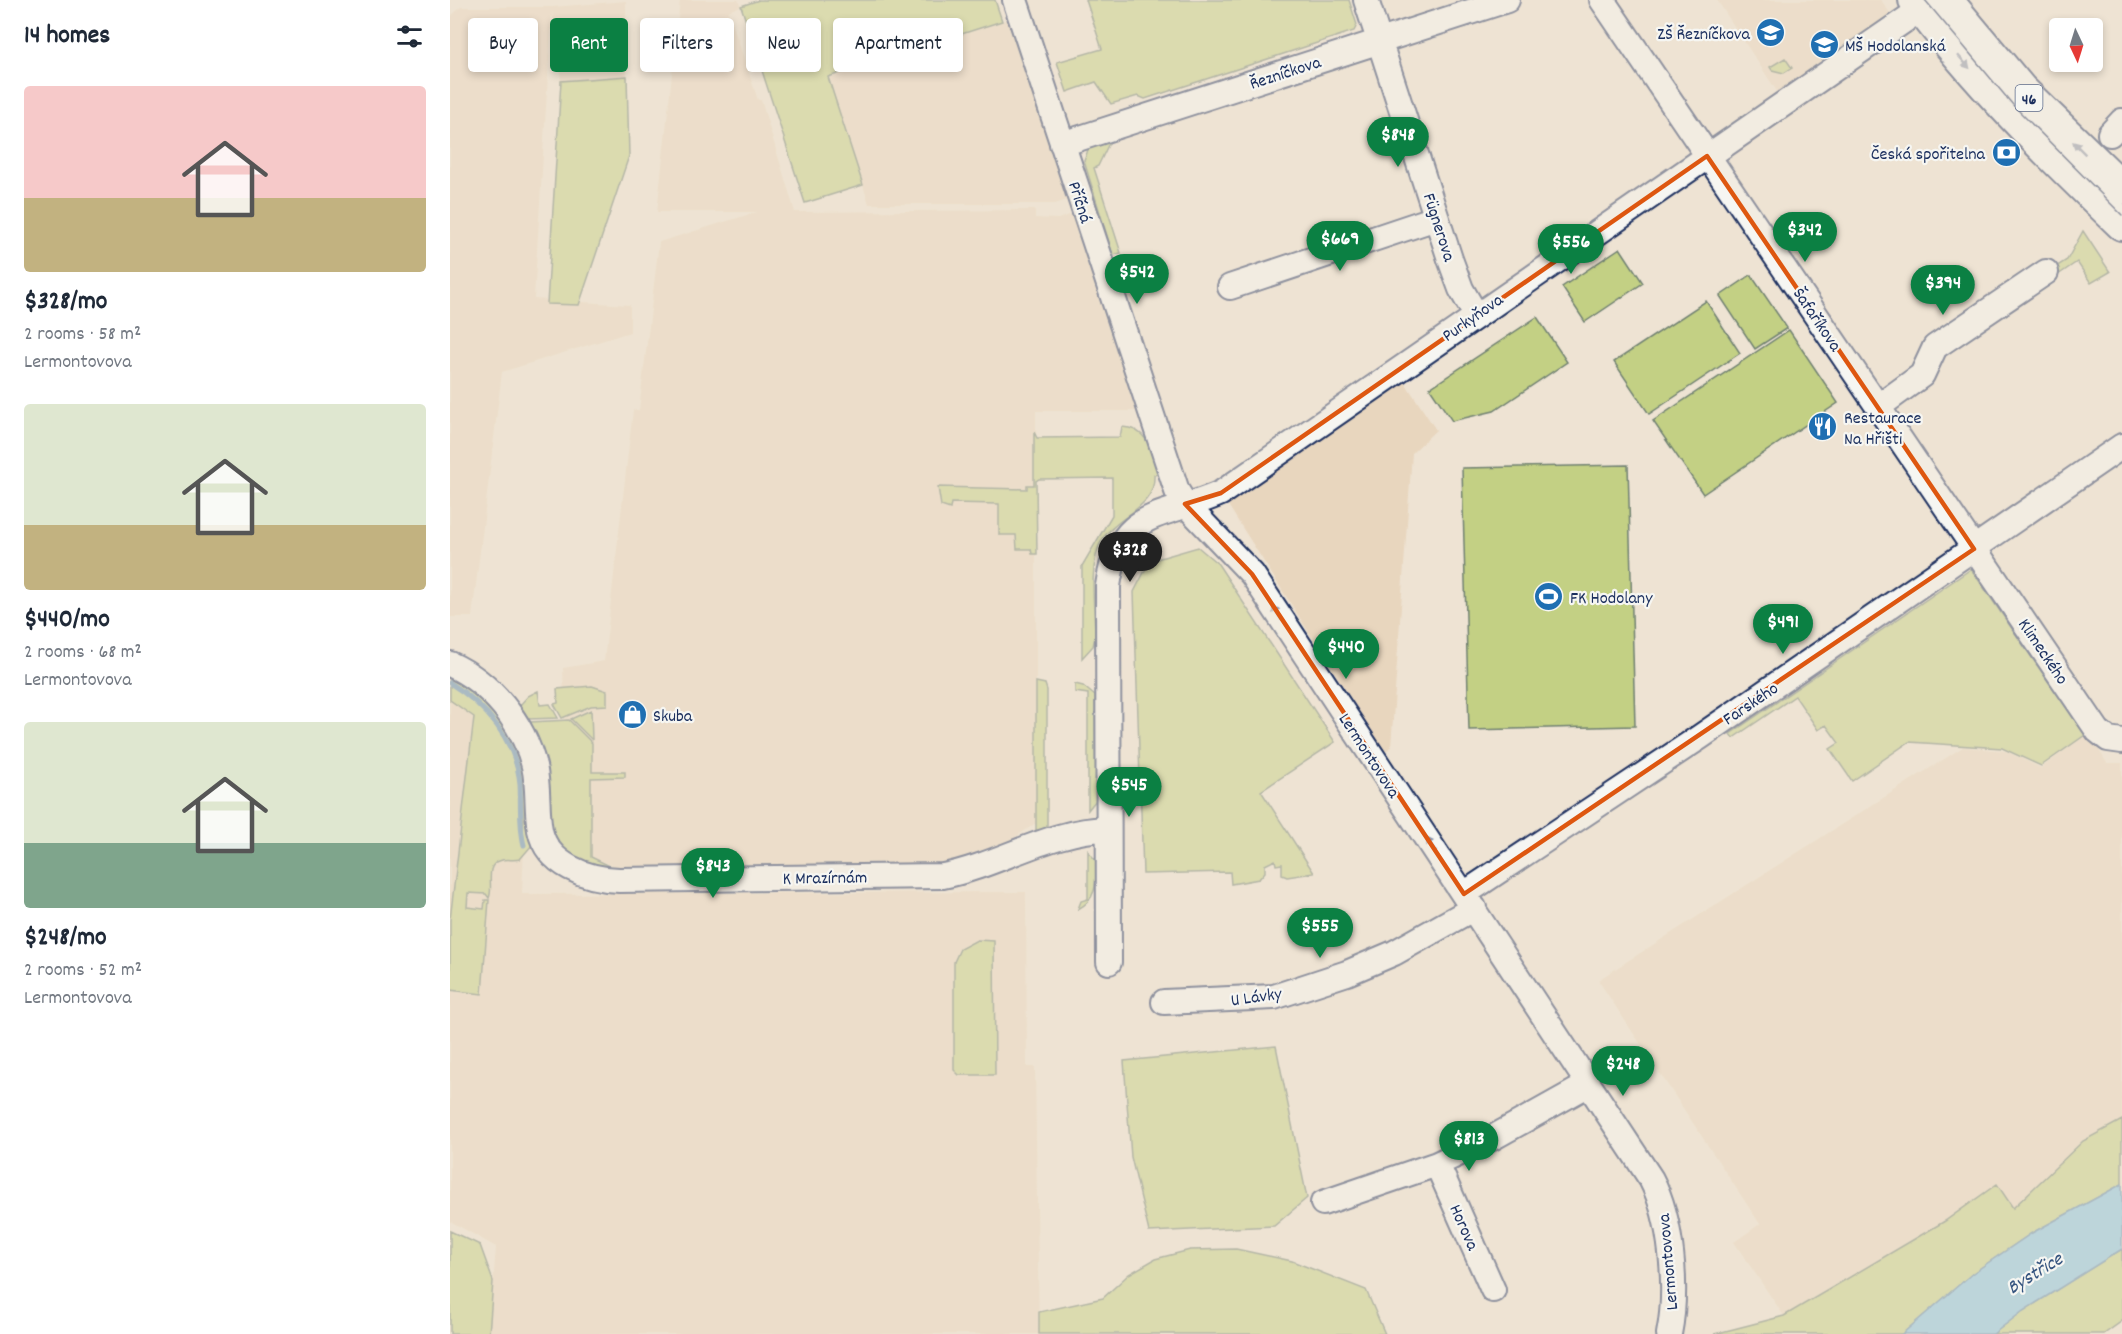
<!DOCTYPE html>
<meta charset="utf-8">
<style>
body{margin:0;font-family:Dekko,sans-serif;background:#f2f2f3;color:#1f2937;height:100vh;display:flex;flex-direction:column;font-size:22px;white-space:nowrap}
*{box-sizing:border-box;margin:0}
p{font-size:20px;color:#747a83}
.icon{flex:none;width:33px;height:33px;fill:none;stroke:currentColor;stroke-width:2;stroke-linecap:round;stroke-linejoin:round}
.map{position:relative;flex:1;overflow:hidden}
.details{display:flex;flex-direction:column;background:#fff;width:450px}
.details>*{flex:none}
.hud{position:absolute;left:18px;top:18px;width:570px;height:54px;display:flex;gap:12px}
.needle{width:39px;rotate:176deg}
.fabs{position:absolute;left:1599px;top:18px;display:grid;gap:12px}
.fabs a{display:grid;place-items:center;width:54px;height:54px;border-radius:6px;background:#fff;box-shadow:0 3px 9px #0003;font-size:30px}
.price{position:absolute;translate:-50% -51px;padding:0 14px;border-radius:21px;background:#0b8043;color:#fff;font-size:20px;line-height:39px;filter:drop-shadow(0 2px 3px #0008)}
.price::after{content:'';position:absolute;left:50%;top:36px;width:18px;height:14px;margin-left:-9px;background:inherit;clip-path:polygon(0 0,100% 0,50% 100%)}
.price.active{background:#222;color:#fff}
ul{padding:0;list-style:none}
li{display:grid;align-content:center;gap:12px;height:318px;padding:0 24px}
li span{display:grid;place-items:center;height:186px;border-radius:6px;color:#555}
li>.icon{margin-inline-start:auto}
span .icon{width:108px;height:108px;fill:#fffc;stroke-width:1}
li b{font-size:26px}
h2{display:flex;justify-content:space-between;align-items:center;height:72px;padding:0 24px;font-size:26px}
.chip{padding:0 21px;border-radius:6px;background:#fff;box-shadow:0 3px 9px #0003;font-size:21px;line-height:54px}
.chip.active{background:#0b8043;color:#fff}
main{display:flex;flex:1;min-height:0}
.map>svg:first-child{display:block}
</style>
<main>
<section class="details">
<h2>14 homes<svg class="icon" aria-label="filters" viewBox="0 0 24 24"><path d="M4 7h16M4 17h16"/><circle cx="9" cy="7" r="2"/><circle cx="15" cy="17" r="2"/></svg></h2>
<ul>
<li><span style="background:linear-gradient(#f6c9c9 60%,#c2b280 0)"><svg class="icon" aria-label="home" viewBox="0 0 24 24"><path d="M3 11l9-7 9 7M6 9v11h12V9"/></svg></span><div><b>$328/mo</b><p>2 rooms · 58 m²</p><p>Lermontovova</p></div></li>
<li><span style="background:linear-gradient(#dfe7d0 65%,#c2b280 0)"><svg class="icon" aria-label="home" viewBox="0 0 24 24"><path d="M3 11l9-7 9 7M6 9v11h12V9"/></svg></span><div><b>$440/mo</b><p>2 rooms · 68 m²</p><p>Lermontovova</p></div></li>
<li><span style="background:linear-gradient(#dfe7d0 65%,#7fa58c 0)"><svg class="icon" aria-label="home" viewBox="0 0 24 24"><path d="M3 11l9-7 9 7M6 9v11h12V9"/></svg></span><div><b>$248/mo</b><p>2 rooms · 52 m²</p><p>Lermontovova</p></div></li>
</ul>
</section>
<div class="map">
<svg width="1672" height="1334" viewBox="0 0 1672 1334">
<rect width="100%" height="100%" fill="#eee3d3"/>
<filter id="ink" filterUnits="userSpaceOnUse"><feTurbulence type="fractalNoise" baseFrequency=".0167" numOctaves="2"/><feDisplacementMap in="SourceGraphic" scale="12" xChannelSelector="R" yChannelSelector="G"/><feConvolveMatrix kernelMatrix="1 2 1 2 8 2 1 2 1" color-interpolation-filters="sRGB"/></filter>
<g filter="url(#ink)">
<path fill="#e8d6be" d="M 230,0 L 288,0 L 291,6 L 278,11 L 308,100 L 311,100 L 345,212 L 585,210 L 585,218 L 608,219 L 625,213 L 689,411 L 586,411 L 586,823 L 548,849 L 499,862 L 454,866 L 168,868 L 127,851 L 115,737 L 113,668 L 154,661 L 183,410 L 189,410 L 209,242 L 307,212 L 207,212 Z
M 1267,0 L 1431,0 L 1442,16 L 1328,93 Z
M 176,1 L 177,76 L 111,81 L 102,12 L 84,299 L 180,305 L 180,332 L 52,372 L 22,617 L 0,617 L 0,17 L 11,7 L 102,7 Z
M 571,15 L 620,199 L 605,204 L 419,204 L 378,78 Z
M 954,381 L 986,430 L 962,453 L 941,747 L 935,752 L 776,502 Z
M 0,689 L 40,724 L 70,848 L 74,849 L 72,894 L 576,892 L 577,1067 L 585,1067 L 589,1334 L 39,1334 L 46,1247 L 0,1221 Z
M 1638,733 L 1657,763 L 1672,763 L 1672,1120 L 1633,1141 L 1563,1208 L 1547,1184 L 1495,1221 L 1334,1316 L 1284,1242 L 1310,1224 L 1148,980 L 1513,747 L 1556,751 L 1591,768 Z"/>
<path fill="#c3d084" stroke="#6f8071" stroke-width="1.5" d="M 309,0 L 545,0 L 552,21 L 378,77 L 413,185 L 355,203 L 291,6 Z
M 636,0 L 899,0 L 907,25 L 904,31 L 695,99 L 688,96 L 661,104 L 646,82 L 617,92 L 607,62 L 652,49 Z
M 1335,58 L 1342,68 L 1334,73 L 1322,70 L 1320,67 Z
M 177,76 L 179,156 L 129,305 L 97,304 L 111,81 Z
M 661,139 L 648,166 L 644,168 L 671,253 L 663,255 L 634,161 L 639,147 Z
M 1633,231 L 1660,272 L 1641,283 L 1627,262 L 1605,277 L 1601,270 L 1617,260 Z
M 1170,248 L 1193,283 L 1135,322 L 1112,287 Z
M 1301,275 L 1337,328 L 1305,349 L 1270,296 Z
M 1256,301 L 1290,353 L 1199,414 L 1164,362 Z
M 1087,317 L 1117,362 L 1044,411 L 1002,421 L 980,388 Z
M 1339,330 L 1388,403 L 1253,494 L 1203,421 Z
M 672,427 C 699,428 702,453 709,474 L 704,475 C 706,512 660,515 648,549 C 639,576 645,610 645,637 L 643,646 L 632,658 L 632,566 L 662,515 L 662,478 L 589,479 L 586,481 L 587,554 L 582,554 L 581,549 L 567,549 L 566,535 L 549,535 L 549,504 L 501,503 L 500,509 L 491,506 L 488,487 L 577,489 L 577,485 L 584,485 L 584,432 L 587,438 L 670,437 Z
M 1178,465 L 1185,726 L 1019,730 L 1012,468 Z
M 748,547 L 768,564 L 885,742 L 811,791 L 864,873 L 837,877 L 832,875 L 832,864 L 826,865 L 825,860 L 815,865 L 815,872 L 809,879 L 781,884 L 780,872 L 693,874 L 684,592 L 700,561 Z
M 1521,569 L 1635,735 L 1591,766 L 1552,748 L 1459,742 L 1402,781 L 1380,749 L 1389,743 L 1376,725 L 1368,730 L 1345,696 L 1283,738 L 1280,734 Z
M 0,673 C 29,689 71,735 74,770 C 76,792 72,824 83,844 L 70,859 C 63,861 56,858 49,861 C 34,866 44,887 39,898 L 36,894 L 18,893 L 17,907 L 34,909 L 35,900 L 39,900 L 32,994 L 0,990 L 0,920 L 24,717 L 0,700 L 0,684 C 36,705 64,742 69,783 C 71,801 68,822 73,838 C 76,775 58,715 0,682 Z
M 586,682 L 595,684 L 597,690 L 597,829 L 586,835 Z
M 625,684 L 633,686 L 645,696 L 646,800 L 638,810 L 638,694 L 625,692 Z
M 142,686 L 157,691 L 157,705 L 141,706 L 112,718 L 104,704 L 108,703 L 107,689 Z
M 88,691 L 90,705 L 100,704 L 108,718 L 79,719 L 70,705 L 78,696 Z
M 141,710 L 142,740 L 121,719 Z
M 119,720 L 142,743 L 142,772 L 175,772 L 175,777 L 141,778 L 141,857 L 168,870 C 139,872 109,852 100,823 C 97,813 100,804 100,795 C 99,770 92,744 80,722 Z
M 638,851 L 646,861 C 646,881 648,899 628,909 L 631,901 L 638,899 Z
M 527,940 L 544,941 L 545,1075 L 509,1075 L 504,1070 L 504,962 L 510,949 Z
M 826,1046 L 857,1198 L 824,1226 L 699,1232 L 681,1157 L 674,1061 Z
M 1672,1120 L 1672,1184 L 1582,1233 L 1523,1273 L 1452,1334 L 1264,1334 L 1334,1316 L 1495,1221 L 1547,1184 L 1563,1208 L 1633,1141 Z
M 0,1231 L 30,1245 L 43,1281 L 39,1334 L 0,1334 Z
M 786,1249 L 842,1261 L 916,1290 L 935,1334 L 589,1334 L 589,1312 L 653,1298 L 679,1274 L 705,1259 L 740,1250 Z
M 1672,1249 L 1672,1321 L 1654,1334 L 1543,1334 L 1573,1311 Z"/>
<path fill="#82c3e3" stroke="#5988ae" stroke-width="1.5" d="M 1672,1184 L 1672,1249 L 1573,1311 L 1543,1334 L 1452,1334 L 1523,1273 L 1582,1233 Z"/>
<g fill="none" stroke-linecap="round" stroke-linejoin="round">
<path stroke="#5988ae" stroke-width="5" d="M 0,683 C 36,705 66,741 70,784 C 71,804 69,826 74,845"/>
<defs>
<path id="minor" d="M 565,0 L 727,491 L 735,504 L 802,574 L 1201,1179 C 1222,1219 1228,1289 1219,1334
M 916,0 L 1000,259 L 1011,289 L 1026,315
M 1152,0 L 1648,731 L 1658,739 L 1672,741
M 1660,134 L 1672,121
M 612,144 L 1057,0
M 780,287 L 986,218
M 1428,407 L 1472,375 L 1485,347 L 1596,272
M 0,664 C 41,683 73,722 84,766 C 89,787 86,809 90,830 C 97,865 137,879 169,880 L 493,876 C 550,865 599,830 658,829
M 1014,894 L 1250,737 L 1672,446
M 659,962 L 658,586 C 669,507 713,519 771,493 L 1484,0
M 714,1002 L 824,997 L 897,973 L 944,953 L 1024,908
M 987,1164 L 1043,1290
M 873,1203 L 987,1164 L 1044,1137 L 1139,1084"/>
<path id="major" d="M 1465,0 C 1526,82 1598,153 1672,224
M 1496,0 L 1571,90 L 1672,188"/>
</defs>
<use href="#minor" stroke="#1b2f5e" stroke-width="28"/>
<use href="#major" stroke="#1b2f5e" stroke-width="36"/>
<use href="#minor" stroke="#f6f6f2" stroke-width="24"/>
<use href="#major" stroke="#f6f6f2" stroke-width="32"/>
<path stroke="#1b2f5e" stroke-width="1.5" d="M 1475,0 L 1563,105 L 1672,215"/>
</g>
<defs><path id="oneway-solid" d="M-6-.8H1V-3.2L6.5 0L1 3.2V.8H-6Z" transform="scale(1.5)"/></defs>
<g fill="#8892a8">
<use href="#oneway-solid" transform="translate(1514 62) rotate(48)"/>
<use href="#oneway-solid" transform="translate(1629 148) rotate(-135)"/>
<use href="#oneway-solid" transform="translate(827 613) rotate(-122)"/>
<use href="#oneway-solid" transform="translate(981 845) rotate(-124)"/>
</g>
</g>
<path d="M0 0H1672V1334H0ZM 1257,156 L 1524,549 L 1014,894 L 802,574 L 735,504 L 771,493 Z" fill="#eee3d3" fill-opacity=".55" fill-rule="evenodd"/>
<path fill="none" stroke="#de5710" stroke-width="4.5" stroke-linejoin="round" d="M 1257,156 L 1524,549 L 1014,894 L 802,574 L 735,504 L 771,493 Z"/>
<defs>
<symbol id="school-disc" viewBox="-11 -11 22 22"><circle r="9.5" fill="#1f6fb2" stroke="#f6f6f2"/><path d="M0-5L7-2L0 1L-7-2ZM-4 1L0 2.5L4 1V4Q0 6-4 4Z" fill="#fff"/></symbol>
<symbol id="bank-disc" viewBox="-11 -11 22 22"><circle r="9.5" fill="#1f6fb2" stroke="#f6f6f2"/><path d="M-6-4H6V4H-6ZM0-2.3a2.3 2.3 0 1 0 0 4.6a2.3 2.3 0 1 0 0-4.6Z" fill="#fff"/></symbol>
<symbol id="restaurant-disc" viewBox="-11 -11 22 22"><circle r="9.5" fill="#1f6fb2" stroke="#f6f6f2"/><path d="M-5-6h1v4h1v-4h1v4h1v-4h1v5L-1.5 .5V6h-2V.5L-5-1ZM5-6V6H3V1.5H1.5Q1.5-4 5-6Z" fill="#fff"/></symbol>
<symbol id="stadium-disc" viewBox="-11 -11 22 22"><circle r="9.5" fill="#1f6fb2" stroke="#f6f6f2"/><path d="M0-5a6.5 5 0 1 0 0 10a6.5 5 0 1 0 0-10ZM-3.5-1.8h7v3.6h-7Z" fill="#fff"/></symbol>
<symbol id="shop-disc" viewBox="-11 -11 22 22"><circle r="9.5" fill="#1f6fb2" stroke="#f6f6f2"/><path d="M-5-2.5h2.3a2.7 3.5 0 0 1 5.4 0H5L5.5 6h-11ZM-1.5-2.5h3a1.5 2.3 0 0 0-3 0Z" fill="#fff"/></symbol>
</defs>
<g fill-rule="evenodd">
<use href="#school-disc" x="1304" y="16" width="33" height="33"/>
<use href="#school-disc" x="1358" y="28" width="33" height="33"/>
<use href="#bank-disc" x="1540" y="136" width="33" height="33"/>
<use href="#restaurant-disc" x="1356" y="410" width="33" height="33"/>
<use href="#stadium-disc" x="1082" y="580" width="33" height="33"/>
<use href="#shop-disc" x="166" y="698" width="33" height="33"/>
</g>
<g text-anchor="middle" stroke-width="4.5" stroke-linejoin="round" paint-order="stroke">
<rect fill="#f6f6f2" stroke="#5d6b8a" stroke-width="1.5" x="1565.5" y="85" width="27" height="26" rx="4.5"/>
<g font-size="16" font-weight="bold" fill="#1b2f5e">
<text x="1579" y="104">46</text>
</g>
<g font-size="18" fill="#1b2f5e" stroke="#f6f6f2" text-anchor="start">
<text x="1300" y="39" text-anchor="end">ZŠ Řezníčkova</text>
<text x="1395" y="51">MŠ Hodolanská</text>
<text x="1535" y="159" text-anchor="end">Česká spořitelna</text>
<text x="1394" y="423">Restaurace<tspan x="1394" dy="21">Na Hřišti</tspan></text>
<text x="1120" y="603">FK Hodolany</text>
<text x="203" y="721">Skuba</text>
</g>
<g font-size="18" fill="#1b2f5e" stroke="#f6f6f2">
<text transform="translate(835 72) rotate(-18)" y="6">Řezníčkova</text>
<text transform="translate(631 202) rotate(72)" y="6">Příčná</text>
<text transform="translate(990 227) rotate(72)" y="6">Fügnerova</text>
<text transform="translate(1022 317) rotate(-35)" y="6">Purkyňova</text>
<text transform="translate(1368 319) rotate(56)" y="6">Šafaříkova</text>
<text transform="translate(1594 651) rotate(56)" y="6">Klimeckého</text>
<text transform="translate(1300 703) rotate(-34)" y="6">Farského</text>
<text transform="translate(920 755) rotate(57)" y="6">Lermontovova</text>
<text transform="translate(375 877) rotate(-1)" y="6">K Mrazírnám</text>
<text transform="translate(806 996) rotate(-8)" y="6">U Lávky</text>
<text transform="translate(1015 1227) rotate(66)" y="6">Horova</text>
<text transform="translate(1217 1262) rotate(-95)" y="6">Lermontovova</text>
</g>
<g font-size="20" font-style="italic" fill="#35547f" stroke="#f6f6f2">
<text transform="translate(1584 1272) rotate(-32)" y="7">Bystřice</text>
</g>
</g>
</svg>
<div class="fabs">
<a><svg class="needle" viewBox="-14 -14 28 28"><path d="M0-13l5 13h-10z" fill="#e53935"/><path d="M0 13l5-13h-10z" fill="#747a83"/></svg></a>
</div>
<b class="price" style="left:948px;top:168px">$848</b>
<b class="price" style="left:1355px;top:263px">$342</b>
<b class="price" style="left:890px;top:272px">$669</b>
<b class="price" style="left:1121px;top:275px">$556</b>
<b class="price" style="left:687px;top:305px">$542</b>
<b class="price" style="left:1493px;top:316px">$394</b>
<b class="price active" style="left:680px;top:583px">$328</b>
<b class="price" style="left:1333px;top:655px">$491</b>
<b class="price" style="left:896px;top:680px">$440</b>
<b class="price" style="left:679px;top:818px">$545</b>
<b class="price" style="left:263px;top:899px">$843</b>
<b class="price" style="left:870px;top:959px">$555</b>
<b class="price" style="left:1173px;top:1097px">$248</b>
<b class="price" style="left:1019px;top:1172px">$813</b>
<div class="hud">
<a class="chip">Buy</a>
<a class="chip active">Rent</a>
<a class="chip">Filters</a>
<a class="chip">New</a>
<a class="chip">Apartment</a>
</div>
</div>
</main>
